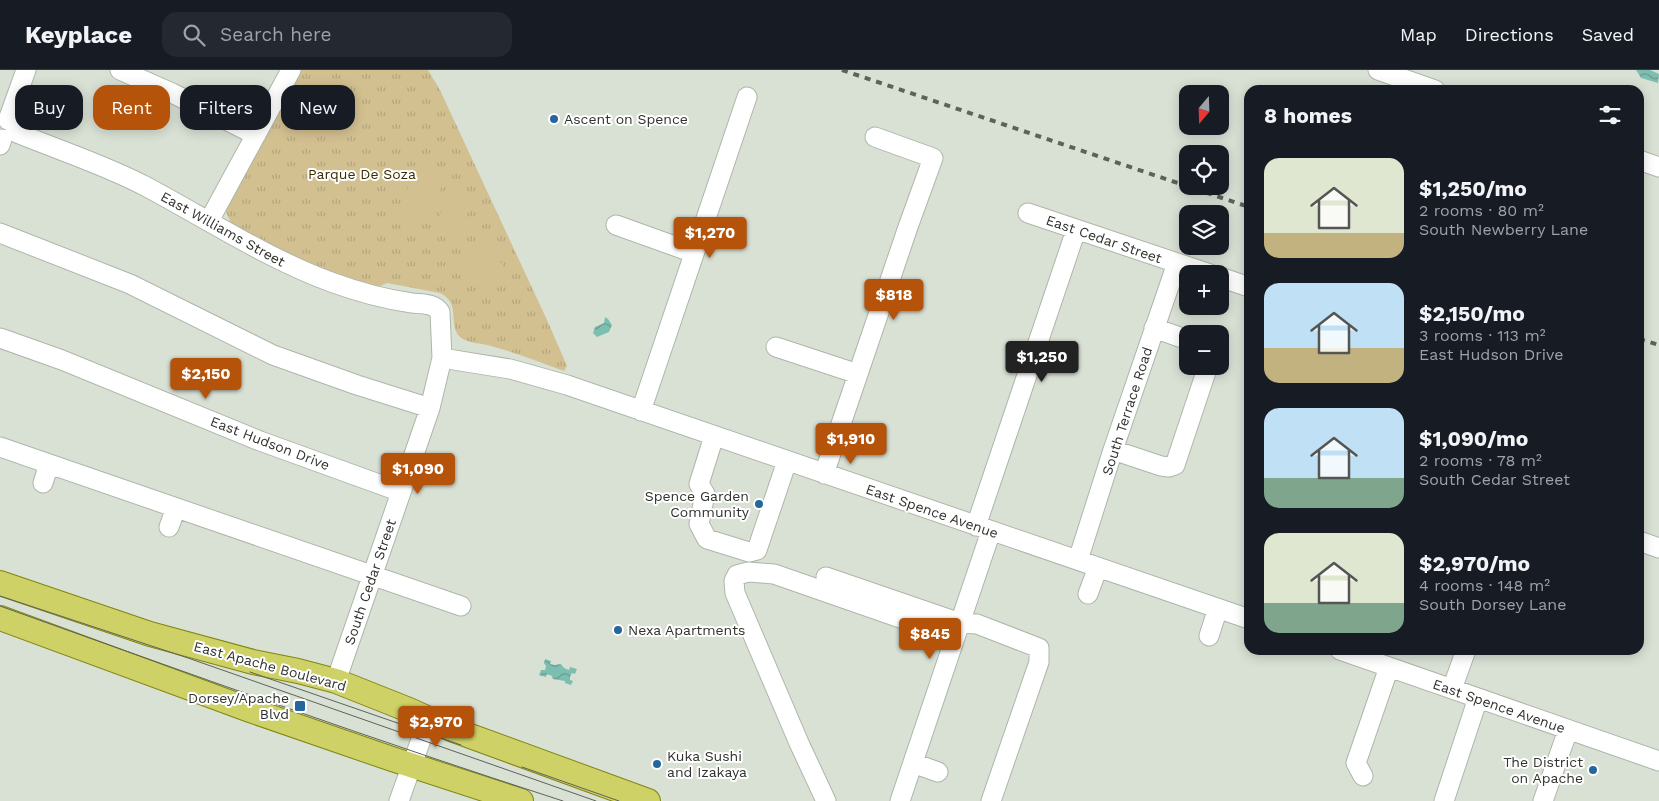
<!DOCTYPE html>
<meta charset="utf-8">
<style>
body{margin:0;font-family:"Work Sans",sans-serif;background:#242831;color:#f1f3f6;height:100vh;display:flex;flex-direction:column;font-size:19px;white-space:nowrap}
*{box-sizing:border-box;margin:0}
p{font-size:16px;color:#9ea1a6}
.icon{flex:none;width:28px;height:28px;fill:none;stroke:currentColor;stroke-width:2;stroke-linecap:round;stroke-linejoin:round}
.map{position:relative;flex:1;overflow:hidden}
.drawer{position:absolute;left:1244px;top:15px;width:400px;height:570px;display:flex;flex-direction:column;background:#171b24;border-radius:15px;box-shadow:0 2px 12px #0003}
.drawer>*{flex:none}
.top-card{position:absolute;left:15px;top:15px;width:475px;height:45px;display:flex;gap:10px}
.needle{width:32px;rotate:199deg}
.fabs{position:absolute;left:1179px;top:15px;display:grid;gap:10px}
.fabs a{display:grid;place-items:center;width:50px;height:50px;border-radius:10px;background:#171b24;box-shadow:0 2px 12px #0003;font-size:25px}
.price{position:absolute;translate:-50% -42px;padding:0 11px;border-radius:5px;background:#b45309;color:#fff;font-size:16px;line-height:32px;filter:drop-shadow(0 1px 2px #0008)}
.price::after{content:'';position:absolute;left:50%;top:30px;width:15px;height:11px;margin-left:-8px;background:inherit;clip-path:polygon(0 0,100% 0,50% 100%)}
.price.current{background:#222;color:#fff}
ul{padding:0;list-style:none}
li{display:flex;align-items:center;gap:15px;height:125px;padding:0 20px}
li span{display:grid;place-items:center;flex:none;width:140px;height:100px;border-radius:15px;color:#555}
li>.icon{margin-inline-start:auto}
span .icon{width:60px;height:60px;fill:#fffc;stroke-width:1}
li b{font-size:21px}
h2{display:flex;justify-content:space-between;align-items:center;height:60px;padding:0 20px;font-size:21px}
.tag{padding:0 18px;border-radius:15px;background:#171b24;box-shadow:0 2px 12px #0003;font-size:18px;line-height:45px}
.tag.current{background:#b45309;color:#fff}
header{display:flex;align-items:center;gap:30px;box-sizing:border-box;height:70px;padding:0 25px;background:#171b24;border-bottom:1px solid #363941}
header strong{font-size:24px}
nav{display:flex;gap:28px;margin-inline-start:auto;font-size:18px}
.search{width:350px;height:45px;background:#242831;display:flex;align-items:center;gap:12px;box-sizing:border-box;padding:0 18px;border-radius:15px;color:#9ea1a6;font-size:19px}
.map>svg:first-child{display:block}
</style>
<header>
<strong>Keyplace</strong>
<div class="search"><svg class="icon" aria-label="search" viewBox="0 0 24 24"><circle cx="10" cy="10" r="6"/><path d="M15 15l6 6"/></svg>Search here</div>
<nav><a>Map</a><a>Directions</a><a>Saved</a></nav>
</header>
<div class="map">
<svg width="1659" height="731" viewBox="0 0 1659 731">
<defs>
<pattern id="park-tufts" width="24" height="20" patternUnits="userSpaceOnUse" patternTransform="scale(1.25)"><rect width="24" height="20" fill="#d3c091"/><path d="M3 7l-1-3M5 7V3M7 7l1-3M15 17l-1-3M17 17v-4M19 17l1-3" fill="none" stroke="#b5a57d"/></pattern>
<pattern id="water-waves" width="16" height="10" patternUnits="userSpaceOnUse" patternTransform="scale(1.25)"><rect width="16" height="10" fill="#7cbfb1"/><path d="M0 5q4-4 8 0t8 0" fill="none" stroke="#669c90"/></pattern>
</defs>
<rect width="100%" height="100%" fill="#d9e1d5"/>
<path fill="url(#park-tufts)" d="M 301,0 L 428,0 L 440,20 L 547,250 L 567,296 L 564,301 C 537,291 510,280 482,274 C 475,273 466,272 460,267 C 447,254 462,234 440,223 L 387,213 L 378,217 L 358,213 L 296,190 L 231,153 L 226,142 L 226,136 L 288,19 Z"/>
<path fill="#d3c091" d="M 417,97 L 445,109 L 426,153 L 398,142 Z
M 449,121 L 472,131 L 457,170 L 434,161 Z
M 484,168 L 509,204 L 481,224 L 456,188 Z"/>
<path fill="url(#water-waves)" d="M 1636,0 L 1650,0 L 1659,4 L 1658,13 L 1641,8 Z
M 605,247 L 608,249 L 612,255 L 609,262 L 597,267 L 593,263 L 595,257 L 604,253 Z
M 545,589 L 551,591 L 550,594 L 555,595 L 561,594 L 564,598 L 569,600 L 570,597 L 577,599 L 575,604 L 572,603 L 570,607 L 570,610 L 573,611 L 571,615 L 565,613 L 565,611 L 553,609 L 552,606 L 547,604 L 546,607 L 539,605 L 541,600 L 545,600 L 546,596 L 544,593 Z"/>
<g fill="none" stroke-linecap="round" stroke-linejoin="round">
<defs>
<path id="minor" d="M 120,0 L 172,23 L 256,65
M 1378,0 L 1435,20
M 8,50 L 26,0
M 15,62 C 58,80 103,94 145,116 C 207,149 266,188 331,212 C 358,222 384,229 412,233 C 422,234 434,233 440,242 L 442,288 L 430,338 L 336,611
M 0,75 L 2,69
M 1639,90 L 1659,97
M 1028,143 L 1210,204
M 209,151 L 291,0
M 616,155 L 694,183
M 0,163 L 130,214 L 273,285 L 357,315 L 430,338
M 1220,207 L 1249,217
M 1154,258 L 1188,270
M 0,268 L 62,290 L 260,371 L 401,422
M 776,277 L 858,304
M 442,288 L 510,299 L 567,315 L 1249,549
M 641,341 L 747,27
M 714,366 L 699,414 L 705,424 L 699,454 L 707,469 L 749,482 L 757,480 L 787,391
M 0,377 L 461,536
M 1113,380 L 1161,396 L 1169,397 L 1175,395 L 1208,296
M 824,404 L 908,157 L 933,88 L 875,67
M 43,413 L 49,394
M 976,456 L 1076,160
M 169,457 L 176,438
M 1639,471 L 1659,478
M 1078,490 L 1113,380 L 1177,193
M 826,507 L 960,553 L 977,554 L 1039,578 L 1039,592 L 991,731
M 1088,524 L 1098,497
M 1209,566 L 1218,538
M 1340,580 L 1659,691
M 1452,619 L 1466,580
M 913,693 L 938,702
M 1363,706 L 1356,693 L 1389,597
M 399,731 L 428,650
M 826,731 L 799,673 L 735,523 L 734,511 L 737,505 L 748,502 L 774,504 L 955,567
M 900,731 L 991,461
M 1444,731 L 1478,628
M 1543,731 L 1568,660"/>
<path id="major" d="M 0,513 L 150,564 L 253,592 L 298,601 L 336,611 L 409,640 L 451,659 L 648,731
M 0,548 L 250,640 L 392,689 L 521,731"/>
</defs>
<use href="#minor" stroke="#aeb6aa" stroke-width="21"/>
<use href="#major" stroke="#818510" stroke-width="26"/>
<use href="#minor" stroke="#fff" stroke-width="19"/>
<use href="#major" stroke="#ced166" stroke-width="24"/>
<path stroke="#5e625b" stroke-width="1" d="M 0,526 L 188,588 L 596,731
M 0,536 C 187,603 374,670 563,731
M 250,602 L 461,675
M 522,697 L 619,731"/>
<path stroke="#5e625b" stroke-width="4" stroke-dasharray="6 6" stroke-linecap="butt" d="M 842,0 L 1249,137
M 1639,269 L 1659,275"/>
</g>
<g fill="#25679d" stroke="#fff" stroke-width="2">
<circle cx="554" cy="49" r="5"/>
<circle cx="759" cy="434" r="5"/>
<circle cx="618" cy="560" r="5"/>
<rect x="294" y="630" width="12" height="12" rx="2.5"/>
<circle cx="657" cy="694" r="5"/>
<circle cx="1593" cy="700" r="5"/>
</g>
<g text-anchor="middle" stroke-width="4" stroke-linejoin="round" paint-order="stroke">
<g font-size="14" fill="#2f322d" stroke="#fff" text-anchor="start">
<text x="564" y="54">Ascent on Spence</text>
<text x="749" y="431" text-anchor="end">Spence Garden<tspan x="749" dy="16">Community</tspan></text>
<text x="628" y="565">Nexa Apartments</text>
<text x="289" y="633" text-anchor="end">Dorsey/Apache<tspan x="289" dy="16">Blvd</tspan></text>
<text x="667" y="691">Kuka Sushi<tspan x="667" dy="16">and Izakaya</tspan></text>
<text x="1583" y="697" text-anchor="end">The District<tspan x="1583" dy="16">on Apache</tspan></text>
</g>
<g font-size="14" fill="#3a2c00" stroke="#fff">
<text x="362" y="109">Parque De Soza</text>
</g>
<g font-size="14" fill="#2f322d" stroke="#fff">
<text transform="translate(223 159) rotate(29)" y="5">East Williams Street</text>
<text transform="translate(1104 169) rotate(19)" y="5">East Cedar Street</text>
<text transform="translate(1127 341) rotate(-72)" y="5">South Terrace Road</text>
<text transform="translate(270 373) rotate(21)" y="5">East Hudson Drive</text>
<text transform="translate(932 441) rotate(19)" y="5">East Spence Avenue</text>
<text transform="translate(370 512) rotate(-71)" y="5">South Cedar Street</text>
<text transform="translate(270 596) rotate(15)" y="5">East Apache Boulevard</text>
<text transform="translate(1499 636) rotate(19)" y="5">East Spence Avenue</text>
</g>
</g>
</svg>
<div class="fabs">
<a><svg class="needle" viewBox="-14 -14 28 28"><path d="M0-13l5 13h-10z" fill="#e53935"/><path d="M0 13l5-13h-10z" fill="#9ea1a6"/></svg></a>
<a><svg class="icon" aria-label="locate" viewBox="0 0 24 24"><circle cx="12" cy="12" r="6"/><path d="M12 2v4M12 18v4M2 12h4M18 12h4"/></svg></a>
<a><svg class="icon" aria-label="layers" viewBox="0 0 24 24"><path d="M12 4l9 5-9 5-9-5zM3 14l9 5 9-5"/></svg></a>
<a>+</a>
<a>−</a>
</div>
<b class="price" style="left:710px;top:189px">$1,270</b>
<b class="price" style="left:894px;top:251px">$818</b>
<b class="price current" style="left:1042px;top:313px">$1,250</b>
<b class="price" style="left:206px;top:330px">$2,150</b>
<b class="price" style="left:851px;top:395px">$1,910</b>
<b class="price" style="left:418px;top:425px">$1,090</b>
<b class="price" style="left:930px;top:590px">$845</b>
<b class="price" style="left:436px;top:678px">$2,970</b>
<div class="top-card">
<a class="tag">Buy</a>
<a class="tag current">Rent</a>
<a class="tag">Filters</a>
<a class="tag">New</a>
</div>
<section class="drawer">
<h2>8 homes<svg class="icon" aria-label="filters" viewBox="0 0 24 24"><path d="M4 7h16M4 17h16"/><circle cx="9" cy="7" r="2"/><circle cx="15" cy="17" r="2"/></svg></h2>
<ul>
<li><span style="background:linear-gradient(#dfe7d0 75%,#c2b280 0)"><svg class="icon" aria-label="home" viewBox="0 0 24 24"><path d="M3 11l9-7 9 7M6 9v11h12V9"/></svg></span><div><b>$1,250/mo</b><p>2 rooms · 80 m²</p><p>South Newberry Lane</p></div></li>
<li><span style="background:linear-gradient(#bfe0f5 65%,#c2b280 0)"><svg class="icon" aria-label="home" viewBox="0 0 24 24"><path d="M3 11l9-7 9 7M6 9v11h12V9"/></svg></span><div><b>$2,150/mo</b><p>3 rooms · 113 m²</p><p>East Hudson Drive</p></div></li>
<li><span style="background:linear-gradient(#bfe0f5 70%,#7fa58c 0)"><svg class="icon" aria-label="home" viewBox="0 0 24 24"><path d="M3 11l9-7 9 7M6 9v11h12V9"/></svg></span><div><b>$1,090/mo</b><p>2 rooms · 78 m²</p><p>South Cedar Street</p></div></li>
<li><span style="background:linear-gradient(#dfe7d0 70%,#7fa58c 0)"><svg class="icon" aria-label="home" viewBox="0 0 24 24"><path d="M3 11l9-7 9 7M6 9v11h12V9"/></svg></span><div><b>$2,970/mo</b><p>4 rooms · 148 m²</p><p>South Dorsey Lane</p></div></li>
</ul>
</section>
</div>
